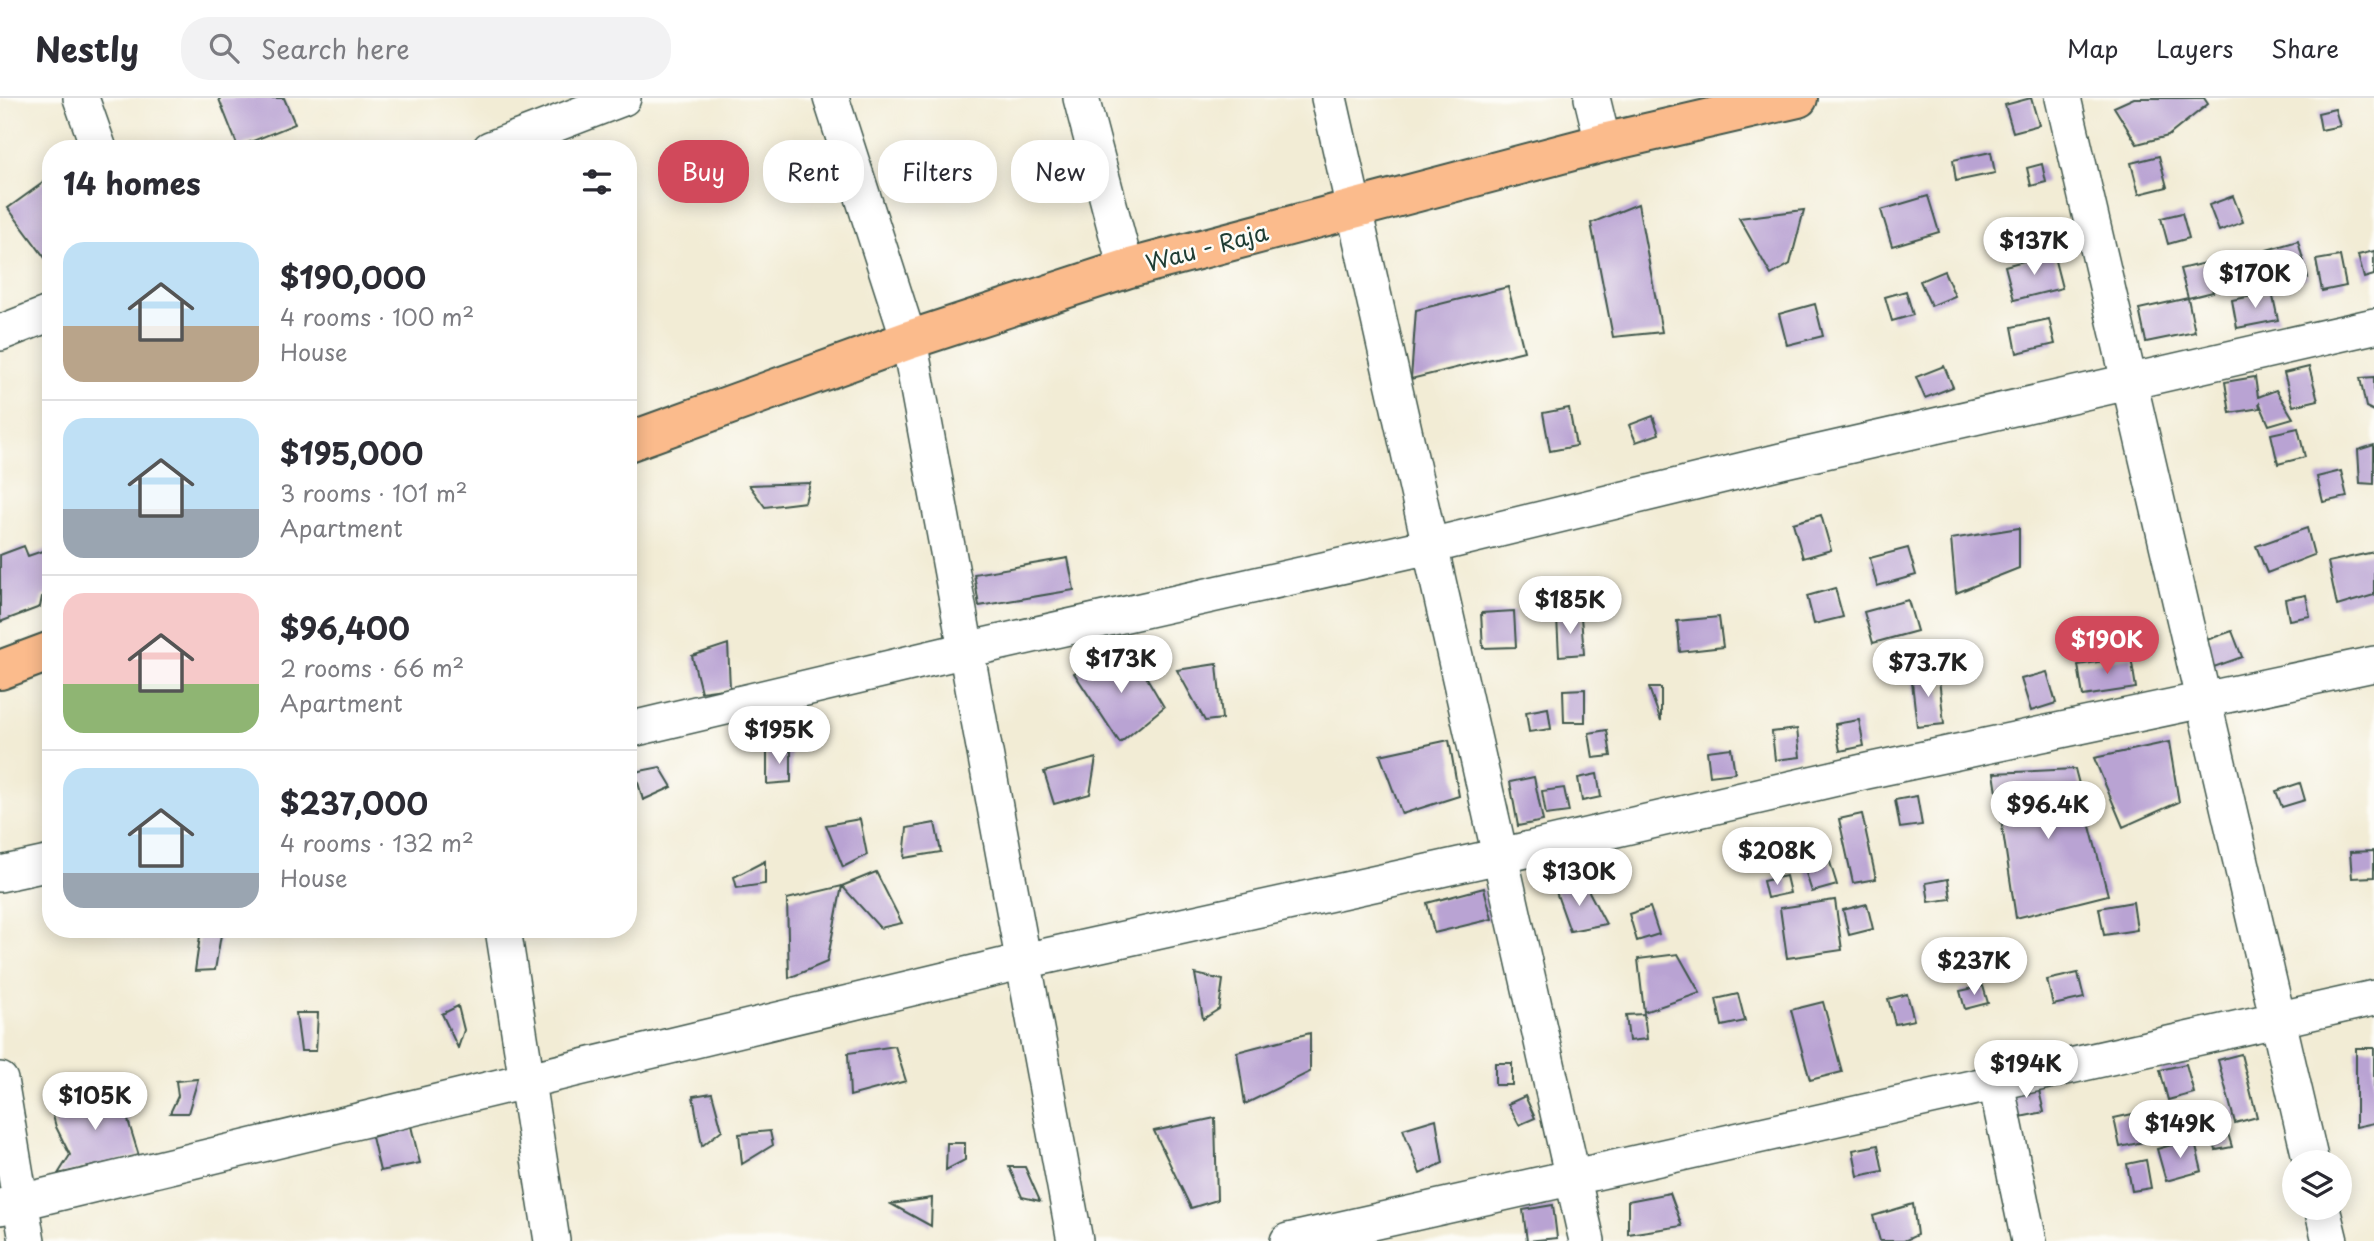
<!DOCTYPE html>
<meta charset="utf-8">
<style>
body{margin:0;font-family:"Playpen Sans",sans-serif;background:#f2f2f3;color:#2b2b33;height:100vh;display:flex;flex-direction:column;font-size:26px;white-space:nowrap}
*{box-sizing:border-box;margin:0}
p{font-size:23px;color:#7c7c81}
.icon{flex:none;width:38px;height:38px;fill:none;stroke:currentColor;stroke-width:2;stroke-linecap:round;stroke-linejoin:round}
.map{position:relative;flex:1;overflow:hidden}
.panel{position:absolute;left:42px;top:42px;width:595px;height:798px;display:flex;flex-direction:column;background:#fff;border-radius:28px;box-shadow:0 4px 18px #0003}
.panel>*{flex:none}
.hud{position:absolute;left:658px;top:42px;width:665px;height:63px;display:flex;gap:14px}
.fabs{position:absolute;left:2282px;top:1052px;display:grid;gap:14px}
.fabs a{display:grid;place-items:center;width:70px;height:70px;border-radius:50%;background:#fff;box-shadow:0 4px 18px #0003;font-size:35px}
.price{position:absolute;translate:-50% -60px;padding:0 16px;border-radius:24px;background:#fff;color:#222;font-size:23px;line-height:46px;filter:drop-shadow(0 2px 4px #0008)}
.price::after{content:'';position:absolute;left:50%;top:42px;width:21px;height:16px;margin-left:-10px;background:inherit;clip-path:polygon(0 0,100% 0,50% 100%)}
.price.selected{background:#d1495b;color:#fff}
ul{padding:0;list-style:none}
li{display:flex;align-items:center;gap:21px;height:175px;padding:0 21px}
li+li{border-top:2px solid #e1e1e2}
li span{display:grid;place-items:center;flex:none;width:196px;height:140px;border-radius:21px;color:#555}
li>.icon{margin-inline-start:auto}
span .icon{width:84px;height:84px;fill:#fffc;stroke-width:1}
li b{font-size:30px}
h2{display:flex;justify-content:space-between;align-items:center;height:84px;padding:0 21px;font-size:30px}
.pill{padding:0 24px;border-radius:28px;background:#fff;box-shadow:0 4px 18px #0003;font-size:24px;line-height:63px}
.pill.selected{background:#d1495b;color:#fff}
header{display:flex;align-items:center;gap:42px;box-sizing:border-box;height:98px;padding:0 35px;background:#fff;border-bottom:2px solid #e1e1e2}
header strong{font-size:33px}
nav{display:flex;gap:38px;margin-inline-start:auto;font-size:24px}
.search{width:490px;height:63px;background:#f2f2f3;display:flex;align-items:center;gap:18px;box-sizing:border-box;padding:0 24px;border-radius:28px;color:#7c7c81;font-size:26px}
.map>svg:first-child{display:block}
</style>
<header>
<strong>Nestly</strong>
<div class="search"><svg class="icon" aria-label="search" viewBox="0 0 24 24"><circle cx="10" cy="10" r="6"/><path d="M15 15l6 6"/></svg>Search here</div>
<nav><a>Map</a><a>Layers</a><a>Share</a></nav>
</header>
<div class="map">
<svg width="2374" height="1143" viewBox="0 0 2374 1143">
<rect width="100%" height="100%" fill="#fdfcf7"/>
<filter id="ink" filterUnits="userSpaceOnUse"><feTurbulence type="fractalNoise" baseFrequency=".0143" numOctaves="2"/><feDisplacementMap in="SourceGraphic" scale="14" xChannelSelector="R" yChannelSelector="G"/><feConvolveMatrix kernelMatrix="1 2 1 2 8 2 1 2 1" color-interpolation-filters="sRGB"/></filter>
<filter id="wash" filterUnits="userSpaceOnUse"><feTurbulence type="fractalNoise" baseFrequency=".00686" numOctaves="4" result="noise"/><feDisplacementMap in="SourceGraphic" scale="28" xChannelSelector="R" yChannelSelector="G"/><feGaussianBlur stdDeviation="1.57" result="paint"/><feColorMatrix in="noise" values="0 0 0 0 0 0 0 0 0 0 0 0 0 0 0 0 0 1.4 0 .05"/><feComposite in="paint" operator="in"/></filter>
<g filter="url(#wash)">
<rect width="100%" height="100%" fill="#f2ecd5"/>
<g id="blocks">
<path fill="#b9a3d3" d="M 221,0 L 284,0 L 295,26 L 238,49 L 219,1 Z
M 2031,0 L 2039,27 L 2013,34 L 2005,7 Z
M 2134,0 L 2204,0 L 2208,6 L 2168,38 L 2137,46 L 2114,9 Z
M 2335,11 L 2340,28 L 2321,32 L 2318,15 Z
M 1991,54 L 1995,75 L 1956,83 L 1953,62 Z
M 2159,58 L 2167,89 L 2139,96 L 2131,65 Z
M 2042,66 L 2046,84 L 2031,88 L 2027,70 Z
M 51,79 L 51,168 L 8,110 Z
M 1928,98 L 1939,134 L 1892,148 L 1881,112 Z
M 2233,98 L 2243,124 L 2219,133 L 2209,107 Z
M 1638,106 L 1662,234 L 1613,239 L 1591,125 Z
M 1804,112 L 1790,166 L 1771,177 L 1739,120 Z
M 2182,115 L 2189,140 L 2168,146 L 2161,120 Z
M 2298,143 L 2308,180 L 2277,189 L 2267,152 Z
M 2374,153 L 2374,177 L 2364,180 L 2358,157 Z
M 2053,155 L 2062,190 L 2014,202 L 2005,168 Z
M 2340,158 L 2346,188 L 2322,193 L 2316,162 Z
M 2205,165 L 2213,194 L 2188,200 L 2195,234 L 2146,244 L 2139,211 L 2188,200 L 2180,171 Z
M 1944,173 L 1955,198 L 1931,208 L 1920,183 Z
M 1508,189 L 1524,253 L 1411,281 L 1416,212 Z
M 1906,193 L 1913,217 L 1892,223 L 1885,199 Z
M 2272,194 L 2278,222 L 2237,230 L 2232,202 Z
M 1815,206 L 1823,238 L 1787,247 L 1779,216 Z
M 2049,221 L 2055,246 L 2017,255 L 2012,229 Z
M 1944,268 L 1953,289 L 1925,300 L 1916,279 Z
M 2309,269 L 2318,302 L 2293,308 L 2284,275 Z
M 2255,279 L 2258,299 L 2276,292 L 2293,320 L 2269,327 L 2259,304 L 2260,310 L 2230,315 L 2225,284 Z
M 2374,279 L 2374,313 L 2366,309 L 2360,280 Z
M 1569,310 L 1576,348 L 1550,353 L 1543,315 Z
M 1653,318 L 1659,336 L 1636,344 L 1629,327 Z
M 2298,330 L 2305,359 L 2278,366 L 2271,336 Z
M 2374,347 L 2374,386 L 2360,385 L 2358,352 Z
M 2341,373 L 2347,399 L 2323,404 L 2317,379 Z
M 810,385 L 805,404 L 765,409 L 749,387 Z
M 1821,417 L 1831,452 L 1803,460 L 1793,425 Z
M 2019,430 L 2019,470 L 1956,495 L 1951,441 Z
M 2307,430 L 2314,457 L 2267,475 L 2256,448 Z
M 24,448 L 28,458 L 48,451 L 51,460 L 51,495 L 42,499 L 40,509 L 0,524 L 0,457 Z
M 1908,450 L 1916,477 L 1877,488 L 1870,460 Z
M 2374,454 L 2374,497 L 2337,508 L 2328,464 Z
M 1068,460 L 1074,492 L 979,508 L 974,476 Z
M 1835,490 L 1843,519 L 1814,526 L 1807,498 Z
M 2306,497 L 2310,518 L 2289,522 L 2285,501 Z
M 1908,502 L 1917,533 L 1873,545 L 1864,514 Z
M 1514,513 L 1516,549 L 1483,550 L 1481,515 Z
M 1581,519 L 1584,556 L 1559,558 L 1557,520 Z
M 1719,519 L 1723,549 L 1680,554 L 1677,523 Z
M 2232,533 L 2242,559 L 2211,570 L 2201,544 Z
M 728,546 L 730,590 L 701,594 L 692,558 Z
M 1134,558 L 1164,609 L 1120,645 L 1074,575 Z
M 2131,559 L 2136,590 L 2083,598 L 2078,567 Z
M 1217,566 L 1222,621 L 1205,623 L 1177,572 Z
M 1938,572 L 1944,626 L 1917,629 L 1911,575 Z
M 2047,574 L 2056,605 L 2031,613 L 2021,581 Z
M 1649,590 L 1661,590 L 1661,623 Z
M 1585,591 L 1585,624 L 1564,624 L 1563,592 Z
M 1548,610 L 1551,631 L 1529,634 L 1526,614 Z
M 1859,622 L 1864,648 L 1840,653 L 1835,626 Z
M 1797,631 L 1800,659 L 1775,662 L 1772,634 Z
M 1607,632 L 1611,658 L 1593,660 L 1589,635 Z
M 1449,642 L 1459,698 L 1402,716 L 1380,657 Z
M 2169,644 L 2179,704 L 2123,729 L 2094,660 Z
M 767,650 L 791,653 L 791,684 L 767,686 Z
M 1731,650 L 1735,675 L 1710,678 L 1707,653 Z
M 1096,660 L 1090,696 L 1054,706 L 1044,674 Z
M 660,669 L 672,689 L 643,702 L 635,674 Z
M 2075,671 L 2108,797 L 2016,820 L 1994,675 Z
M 1597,676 L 1601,699 L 1582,703 L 1578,680 Z
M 1534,679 L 1543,723 L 1518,728 L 1510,684 Z
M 2300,685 L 2305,702 L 2282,709 L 2276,693 Z
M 1564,690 L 1569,714 L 1546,717 L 1542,693 Z
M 1917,698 L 1922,727 L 1900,730 L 1895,702 Z
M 1862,716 L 1876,781 L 1853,785 L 1839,721 Z
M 860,721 L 867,757 L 843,769 L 826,727 Z
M 935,725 L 941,754 L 904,760 L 907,730 Z
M 2374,753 L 2374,779 L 2352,780 L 2350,754 Z
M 1829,761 L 1837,787 L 1812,794 L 1804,769 Z
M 765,763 L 765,786 L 737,790 L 734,779 Z
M 876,774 L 902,825 L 880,830 L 842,788 Z
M 1786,778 L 1790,795 L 1767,800 L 1763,783 Z
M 1948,781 L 1951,801 L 1929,804 L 1926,785 Z
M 1585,786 L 1606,826 L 1570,833 L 1555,791 Z
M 842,788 L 827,864 L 789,880 L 787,801 Z
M 1484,790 L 1492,821 L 1434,835 L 1427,805 Z
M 1835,802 L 1842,852 L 1787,860 L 1780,810 Z
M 2133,804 L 2137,832 L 2104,837 L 2099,810 Z
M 1867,806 L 1873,831 L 1849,837 L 1843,812 Z
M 1650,809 L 1659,836 L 1637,843 L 1629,816 Z
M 201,831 L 222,831 L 215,872 L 195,873 Z
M 1678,856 L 1700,895 L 1644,914 L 1638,861 Z
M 2078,875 L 2084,900 L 2053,907 L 2047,882 Z
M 1195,876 L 1223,882 L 1219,911 L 1203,921 Z
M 1983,888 L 1988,905 L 1965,911 L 1960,893 Z
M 1738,896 L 1745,923 L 1722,928 L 1716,901 Z
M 1907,896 L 1914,922 L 1895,926 L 1888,901 Z
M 1823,904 L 1842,974 L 1810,982 L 1791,912 Z
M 458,908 L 464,932 L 458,950 L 442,916 Z
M 296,915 L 318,915 L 316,953 L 301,953 Z
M 1644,916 L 1647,941 L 1629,943 L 1626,917 Z
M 1310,935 L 1310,974 L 1245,1006 L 1237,954 Z
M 895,948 L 906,983 L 850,998 L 848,955 Z
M 2356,950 L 2374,950 L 2374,1025 L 2356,1029 Z
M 2241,956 L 2257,1019 L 2235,1025 L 2218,962 Z
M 1495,965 L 1512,965 L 1512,987 L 1495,987 Z
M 2186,966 L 2194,995 L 2168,1002 L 2160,972 Z
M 198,981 L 188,1015 L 170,1015 L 178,998 L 176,983 Z
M 2037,984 L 2044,1014 L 2015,1020 L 2009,990 Z
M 712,995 L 722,1032 L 702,1048 L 693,998 Z
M 120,996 L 139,1058 L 58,1076 L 70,1057 L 56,1029 L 52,1014 L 68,1003 Z
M 1525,998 L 1535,1020 L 1519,1027 L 1508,1006 Z
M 2137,1015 L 2143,1044 L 2120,1049 L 2114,1020 Z
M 1215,1020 L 1217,1102 L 1191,1110 L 1154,1033 Z
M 1436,1021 L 1443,1065 L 1420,1076 L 1403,1031 Z
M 411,1028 L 420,1065 L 380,1073 L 372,1039 Z
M 2227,1032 L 2232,1049 L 2216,1052 L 2211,1036 Z
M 770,1033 L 773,1047 L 742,1066 L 739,1036 Z
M 2194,1041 L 2202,1073 L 2166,1083 L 2157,1051 Z
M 947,1045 L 965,1045 L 965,1062 L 946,1072 Z
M 1878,1047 L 1883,1073 L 1858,1078 L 1853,1052 Z
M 2146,1062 L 2151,1090 L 2132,1093 L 2127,1066 Z
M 1009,1069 L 1025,1069 L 1040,1103 L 1022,1099 Z
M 1670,1095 L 1682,1128 L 1628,1136 L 1628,1103 Z
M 932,1100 L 931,1128 L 891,1106 Z
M 1913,1106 L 1917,1137 L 1904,1143 L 1880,1143 L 1873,1118 Z
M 1553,1107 L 1557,1140 L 1527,1143 L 1523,1112 Z"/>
</g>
</g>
<g filter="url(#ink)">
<use href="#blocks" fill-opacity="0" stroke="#3f574c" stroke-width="2"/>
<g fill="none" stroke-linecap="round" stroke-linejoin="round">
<defs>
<path id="minor" d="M 81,0 L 99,51
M 831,0 L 909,242 L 1075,1143
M 1081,0 L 1126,171
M 1329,0 L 1587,1143
M 1592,0 L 1603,45
M 2063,0 L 2311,1064
M 490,51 L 623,0
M 0,235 L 51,215
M 628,632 L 966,552 L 1430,448 L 1781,363 L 2374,228
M 0,776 L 51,765
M 503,831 L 552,1143
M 0,982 L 27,1143
M 1996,985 L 2029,1143
M 0,1109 L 1024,863 L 1500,758 L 1867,673 L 2374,566
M 2322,1110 L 2330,1143
M 1288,1143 L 2374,900"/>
<path id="primary" d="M 628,344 L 909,242 L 1126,171 L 1603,45 L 1798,0
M 0,572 L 51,553"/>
</defs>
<use href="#minor" stroke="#3f574c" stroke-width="38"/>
<use href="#primary" stroke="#3f574c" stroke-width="42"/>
<use href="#minor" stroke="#fff" stroke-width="35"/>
<use href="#primary" stroke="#fbbb8c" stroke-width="38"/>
</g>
</g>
<g text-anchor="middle" stroke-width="5" stroke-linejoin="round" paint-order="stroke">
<g font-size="23" fill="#1f3d34" stroke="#fdfcf7">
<text transform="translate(1207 150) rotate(-15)" y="8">Wau - Raja</text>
</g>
</g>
</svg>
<div class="fabs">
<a><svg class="icon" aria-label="layers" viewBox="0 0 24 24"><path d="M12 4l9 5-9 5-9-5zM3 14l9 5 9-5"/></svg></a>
</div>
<b class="price" style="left:2034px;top:179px">$137K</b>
<b class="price" style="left:2255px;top:212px">$170K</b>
<b class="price" style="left:1570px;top:538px">$185K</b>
<b class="price selected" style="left:2107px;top:578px">$190K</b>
<b class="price" style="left:1121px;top:597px">$173K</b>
<b class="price" style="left:1928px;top:601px">$73.7K</b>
<b class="price" style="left:779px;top:668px">$195K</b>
<b class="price" style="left:2048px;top:743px">$96.4K</b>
<b class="price" style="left:1777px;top:789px">$208K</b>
<b class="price" style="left:1579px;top:810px">$130K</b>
<b class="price" style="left:1974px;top:899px">$237K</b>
<b class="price" style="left:2026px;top:1002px">$194K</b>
<b class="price" style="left:95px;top:1034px">$105K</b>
<b class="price" style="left:2180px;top:1062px">$149K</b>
<div class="hud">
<a class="pill selected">Buy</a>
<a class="pill">Rent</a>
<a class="pill">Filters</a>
<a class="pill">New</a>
</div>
<section class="panel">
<h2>14 homes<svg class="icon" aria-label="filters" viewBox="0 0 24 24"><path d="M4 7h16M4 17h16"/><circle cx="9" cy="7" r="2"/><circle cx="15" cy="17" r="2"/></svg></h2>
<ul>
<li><span style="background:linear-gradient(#bfe0f5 60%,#b9a48a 0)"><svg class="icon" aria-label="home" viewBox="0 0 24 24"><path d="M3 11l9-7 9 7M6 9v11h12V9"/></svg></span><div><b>$190,000</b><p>4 rooms · 100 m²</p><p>House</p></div></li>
<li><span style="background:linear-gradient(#bfe0f5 65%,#9aa5b1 0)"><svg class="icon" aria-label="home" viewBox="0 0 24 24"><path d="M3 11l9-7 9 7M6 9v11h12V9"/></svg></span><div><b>$195,000</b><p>3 rooms · 101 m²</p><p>Apartment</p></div></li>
<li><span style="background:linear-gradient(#f6c9c9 65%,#8fb573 0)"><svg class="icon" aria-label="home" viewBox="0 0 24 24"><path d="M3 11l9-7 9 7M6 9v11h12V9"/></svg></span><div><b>$96,400</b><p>2 rooms · 66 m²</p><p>Apartment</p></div></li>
<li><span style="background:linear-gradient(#bfe0f5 75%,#9aa5b1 0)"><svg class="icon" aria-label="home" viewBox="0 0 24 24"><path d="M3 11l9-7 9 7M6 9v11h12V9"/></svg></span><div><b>$237,000</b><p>4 rooms · 132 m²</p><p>House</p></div></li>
</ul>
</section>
</div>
